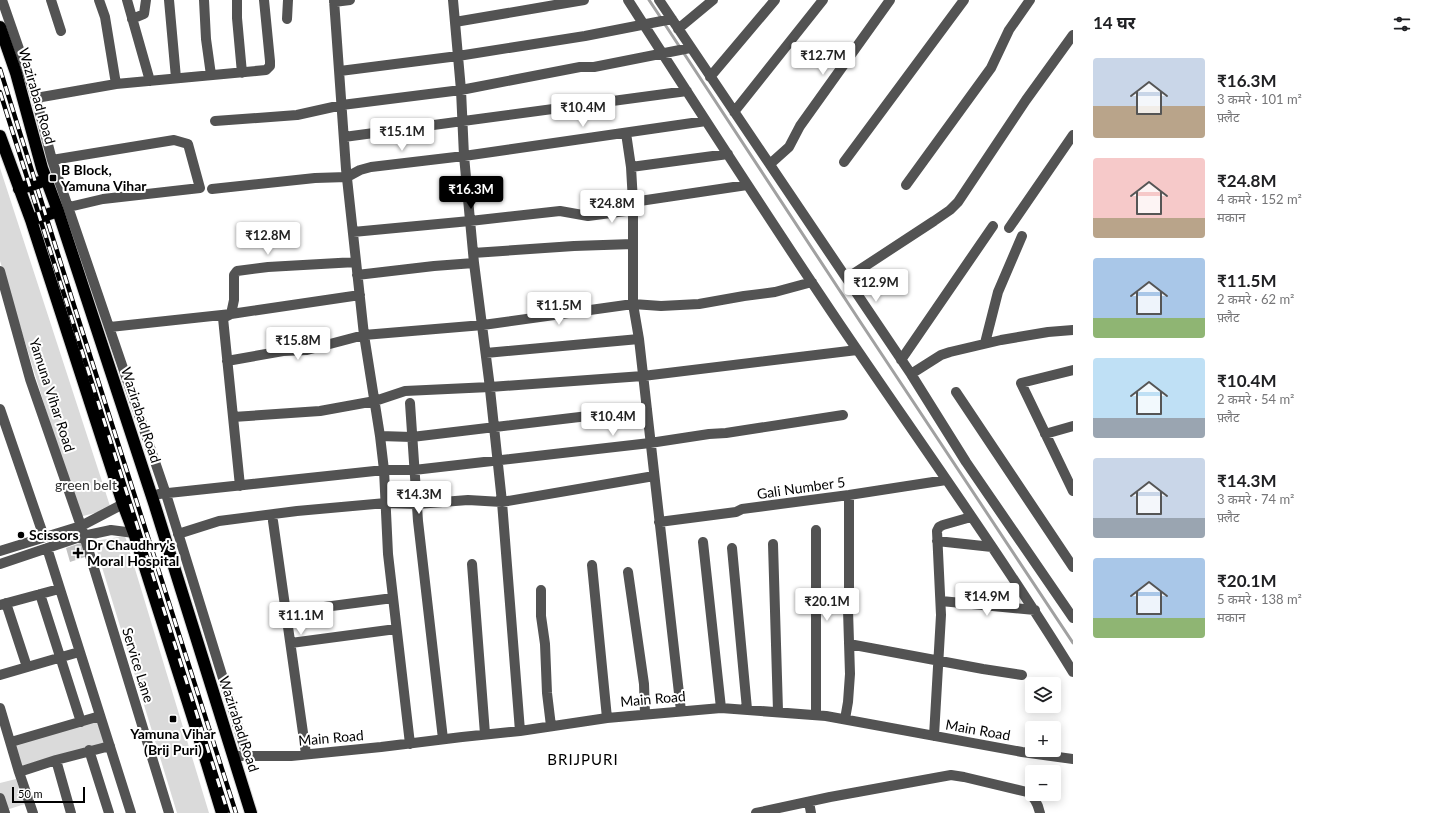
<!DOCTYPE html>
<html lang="hi">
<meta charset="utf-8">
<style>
body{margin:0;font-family:Lato,"Noto Sans Devanagari",sans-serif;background:#f6f6f6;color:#202124;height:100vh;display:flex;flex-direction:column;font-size:15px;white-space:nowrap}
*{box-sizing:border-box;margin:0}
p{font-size:13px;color:#757577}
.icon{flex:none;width:22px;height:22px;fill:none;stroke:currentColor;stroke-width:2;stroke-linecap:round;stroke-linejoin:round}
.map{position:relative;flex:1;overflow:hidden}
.side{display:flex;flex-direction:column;background:#fff;width:360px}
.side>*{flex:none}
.controls{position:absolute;left:1025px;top:677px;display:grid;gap:8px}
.controls a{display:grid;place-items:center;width:36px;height:36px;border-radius:4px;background:#fff;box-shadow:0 2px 10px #0003;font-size:20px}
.scale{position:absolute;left:12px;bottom:10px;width:73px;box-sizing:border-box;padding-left:4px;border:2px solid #000;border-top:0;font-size:11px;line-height:14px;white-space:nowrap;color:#000;-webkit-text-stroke:3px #fff;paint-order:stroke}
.price{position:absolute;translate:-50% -34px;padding:0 9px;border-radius:4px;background:#fff;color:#222;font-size:13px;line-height:26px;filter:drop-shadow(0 1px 2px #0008)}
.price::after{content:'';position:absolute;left:50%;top:24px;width:12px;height:9px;margin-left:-6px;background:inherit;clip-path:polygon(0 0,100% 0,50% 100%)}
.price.selected{background:#000;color:#fff}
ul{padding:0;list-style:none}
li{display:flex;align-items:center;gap:12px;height:100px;padding:0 20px}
li span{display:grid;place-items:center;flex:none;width:112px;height:80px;border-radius:4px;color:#555}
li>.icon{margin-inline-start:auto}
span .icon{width:48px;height:48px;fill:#fffc;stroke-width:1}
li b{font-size:17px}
h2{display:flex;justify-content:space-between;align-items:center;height:48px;padding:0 20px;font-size:17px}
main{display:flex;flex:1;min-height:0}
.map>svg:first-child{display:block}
</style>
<main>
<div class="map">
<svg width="1073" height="813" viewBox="0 0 1073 813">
<rect width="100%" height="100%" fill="#fff"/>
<path fill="#dadada" d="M 0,168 L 111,509 L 79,517 L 0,261 Z
M 125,536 L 209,813 L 177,813 L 94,541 Z
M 100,716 L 110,746 L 19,772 L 11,742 Z
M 16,779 L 25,804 L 0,812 L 0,783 Z"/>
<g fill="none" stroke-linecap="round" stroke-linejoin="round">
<path stroke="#a1a1a1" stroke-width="3" d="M 649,0 L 661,18
M 664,23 L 863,326 L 1073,643"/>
</g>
<path fill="#c3c3c3" d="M 83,542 L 88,556 L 70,562 L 66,548 Z"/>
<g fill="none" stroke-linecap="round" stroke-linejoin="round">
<defs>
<path id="highway" d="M 0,27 L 16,73 L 42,168 L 58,211 L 155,506 L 251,813
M 0,136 L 31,220 L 123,504 L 134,533 L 197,731 L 222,813
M 19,189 L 46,180
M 31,220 L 58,211"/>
</defs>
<use href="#highway" stroke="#dbdbdb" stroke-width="14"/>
<path stroke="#535353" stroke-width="10" d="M 2,0 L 36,98 L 52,160 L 166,494 L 247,756
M 51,0 L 61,31
M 99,0 L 105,17 L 116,84
M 127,0 L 150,81
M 169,0 L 176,78
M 204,0 L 206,39 L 211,75
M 237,0 L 237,18 L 242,73
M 334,0 L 346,169 L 364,335 L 380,436 L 384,470 L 388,554 L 410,744
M 453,0 L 461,90 L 464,156 L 474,263 L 489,380 L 502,502 L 520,731
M 628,0 C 698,109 768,218 841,326 C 919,441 1000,554 1073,672
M 659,0 L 911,374 L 966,462 L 1073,618
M 334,2 L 350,0
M 132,19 L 144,14 L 146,0
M 287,19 L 288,0
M 455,22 L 584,0
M 678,29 L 713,0
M 340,71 L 458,56 L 585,36 L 672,19
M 710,77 L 775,0
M 36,98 L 116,84 L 266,70 L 270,66 L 270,61 L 264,0
M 734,112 L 823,0
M 215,121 L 297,115 L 342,105 L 461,90 L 580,67 L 594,67 L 690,48
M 626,133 L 631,167 L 633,202 L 633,304 L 639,339 L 681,711
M 344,137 L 687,91
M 52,160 L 174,140 L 188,144 L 200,188 L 103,199 L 69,207
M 844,162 L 964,0
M 770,164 L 789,147 L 800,126 L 890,0
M 631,167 L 728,154
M 906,185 L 991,68 L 1009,30 L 1030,0
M 212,189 L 315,178 L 347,177 L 360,170 L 371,167 L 464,156 L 706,121
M 633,202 L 747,185
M 1009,228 L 1073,135
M 353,232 L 470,221 L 560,211 L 588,216 L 633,210
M 473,253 L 574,246 L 633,244
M 0,271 L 30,379 L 81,526 L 169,813
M 357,275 L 434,266 L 474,263
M 847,278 L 934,221 L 950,210 L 958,202 L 1026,100 L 1073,35
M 110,327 L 231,314 L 360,295
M 985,343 L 998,292 L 1022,236
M 486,353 L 639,339
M 901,360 L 993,226
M 227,361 L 283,351 L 307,350 L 364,335 L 483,325 L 633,304 L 661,306 L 699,304 L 744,296 L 775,292 L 812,282
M 1073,370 L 1021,383 L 1073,491
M 911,374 L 941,355 L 950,352 L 1001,340 L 1048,332 L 1073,330
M 956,392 L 1073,567
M 410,403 L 418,521 L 443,739
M 0,409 L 44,537
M 233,417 L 320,411 L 375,401 L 405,391 L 490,387 L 643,376 L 857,350
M 1045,434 L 1073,426
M 380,436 L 412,437 L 647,409
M 240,486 L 223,318 L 231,314 L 234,300 L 234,275 L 237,271 L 268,267 L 356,262
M 159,494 L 384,470 L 414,470 L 650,443 L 709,434 L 726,433 L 843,415
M 273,521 L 306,754
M 659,522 L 736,512 L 742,509 L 849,495 L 946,480
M 178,534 L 219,521 L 297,511 L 386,503 L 417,504 L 468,500 L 502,502 L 654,476
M 937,541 L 992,547
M 703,542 L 721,708
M 773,544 L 778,711
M 47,548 L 131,813
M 732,548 L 747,709
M 0,551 L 81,526 L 123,504
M 0,564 L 83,536 L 111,530 L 134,533
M 472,564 L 485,734
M 592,565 L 607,718
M 628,572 L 644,684 L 645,714
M 541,590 L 541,616 L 545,644 L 547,693 L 551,726
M 40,594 L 81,722
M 941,601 L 1035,610
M 6,603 L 27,667
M 0,605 L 59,589
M 286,612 L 393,598
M 291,643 L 396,629
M 849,644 L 983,669 L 1022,675
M 0,675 L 79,652
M 0,708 L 19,772 L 56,760 L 110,746
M 816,715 L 816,530
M 845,719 L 848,702 L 850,674 L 848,610 L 849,590 L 849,495
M 934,736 L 941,615 L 937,531 L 939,527 L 943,525 L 971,517
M 11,742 L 100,716
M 89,750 L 109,813
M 234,756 L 291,756 L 381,747 L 462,737 L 520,731 L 607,718 L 721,708 L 826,716 L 1022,752 L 1073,759
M 56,760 L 71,813
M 19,772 L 33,813
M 0,798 L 5,813
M 809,802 L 811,813
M 756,813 L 830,797 L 951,775 L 964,777 L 1027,792 C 1035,797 1038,804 1040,813"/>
<use href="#highway" stroke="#000" stroke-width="12"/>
<defs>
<path id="rail" d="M 0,69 L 72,299 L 236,813
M 0,92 L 228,813"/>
</defs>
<use href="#rail" stroke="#000" stroke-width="4.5"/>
<use href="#rail" stroke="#fff" stroke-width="3" stroke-dasharray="9" stroke-linecap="butt"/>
</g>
<g fill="#000" stroke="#fff" stroke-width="1.5">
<rect x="49" y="174" width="8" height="8" rx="2"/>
<circle cx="21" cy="535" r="4"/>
<path d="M76 547h4v4h4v4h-4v4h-4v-4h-4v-4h4z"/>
<rect x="169" y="715" width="8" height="8" rx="2"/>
</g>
<g text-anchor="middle" stroke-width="4" stroke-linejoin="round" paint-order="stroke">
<g font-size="14" fill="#000" stroke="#fff">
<text transform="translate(37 96) rotate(74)" y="5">Wazirabad Road</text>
<text transform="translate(52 395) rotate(72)" y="5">Yamuna Vihar Road</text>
<text transform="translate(141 415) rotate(72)" y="5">Wazirabad Road</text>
<text transform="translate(801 488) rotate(-8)" y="5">Gali Number 5</text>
<text transform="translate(138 665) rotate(73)" y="5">Service Lane</text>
<text transform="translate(653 699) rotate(-5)" y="5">Main Road</text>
<text transform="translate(239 724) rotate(72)" y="5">Wazirabad Road</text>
<text transform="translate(978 730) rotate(10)" y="5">Main Road</text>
<text transform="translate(331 738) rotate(-5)" y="5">Main Road</text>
</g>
<g font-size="14" font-weight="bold" fill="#000" stroke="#fff" text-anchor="start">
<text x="61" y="175">B Block,<tspan x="61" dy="16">Yamuna Vihar</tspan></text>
<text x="29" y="540">Scissors</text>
<text x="87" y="550">Dr Chaudhry's<tspan x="87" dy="16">Moral Hospital</tspan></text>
<text x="173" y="739" text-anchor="middle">Yamuna Vihar<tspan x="173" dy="16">(Brij Puri)</tspan></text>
</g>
<g font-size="14" fill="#313131" stroke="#fff">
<text x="86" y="490">green belt</text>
</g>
<g font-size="15" letter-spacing="1" fill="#000" stroke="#fff">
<text x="583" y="765">BRIJPURI</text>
</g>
</g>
</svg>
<div class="controls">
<a><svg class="icon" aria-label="layers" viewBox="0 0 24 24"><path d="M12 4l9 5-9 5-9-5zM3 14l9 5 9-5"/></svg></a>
<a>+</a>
<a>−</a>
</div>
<div class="scale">50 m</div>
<b class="price" style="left:823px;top:76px">₹12.7M</b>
<b class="price" style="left:583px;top:128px">₹10.4M</b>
<b class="price" style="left:402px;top:152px">₹15.1M</b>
<b class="price selected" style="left:471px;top:210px">₹16.3M</b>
<b class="price" style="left:612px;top:224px">₹24.8M</b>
<b class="price" style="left:268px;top:256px">₹12.8M</b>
<b class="price" style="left:876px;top:303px">₹12.9M</b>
<b class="price" style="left:559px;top:326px">₹11.5M</b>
<b class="price" style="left:298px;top:361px">₹15.8M</b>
<b class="price" style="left:613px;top:437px">₹10.4M</b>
<b class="price" style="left:419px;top:515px">₹14.3M</b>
<b class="price" style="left:987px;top:617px">₹14.9M</b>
<b class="price" style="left:827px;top:622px">₹20.1M</b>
<b class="price" style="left:301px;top:636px">₹11.1M</b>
</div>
<section class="side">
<h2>14 घर<svg class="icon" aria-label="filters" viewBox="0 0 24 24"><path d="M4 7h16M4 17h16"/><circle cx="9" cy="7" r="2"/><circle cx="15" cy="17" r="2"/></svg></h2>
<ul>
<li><span style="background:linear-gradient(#c9d6e8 60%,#b9a48a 0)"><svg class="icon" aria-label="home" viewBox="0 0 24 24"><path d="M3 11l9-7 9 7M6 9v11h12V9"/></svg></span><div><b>₹16.3M</b><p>3 कमरे · 101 m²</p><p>फ़्लैट</p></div></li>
<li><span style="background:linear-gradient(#f6c9c9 75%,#b9a48a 0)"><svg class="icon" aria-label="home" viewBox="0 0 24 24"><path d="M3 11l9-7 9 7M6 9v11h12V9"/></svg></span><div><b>₹24.8M</b><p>4 कमरे · 152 m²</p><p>मकान</p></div></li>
<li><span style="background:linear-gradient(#a9c7e8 75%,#8fb573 0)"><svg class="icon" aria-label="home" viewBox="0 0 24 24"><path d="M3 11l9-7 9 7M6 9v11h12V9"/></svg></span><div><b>₹11.5M</b><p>2 कमरे · 62 m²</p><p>फ़्लैट</p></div></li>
<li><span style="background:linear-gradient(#bfe0f5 75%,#9aa5b1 0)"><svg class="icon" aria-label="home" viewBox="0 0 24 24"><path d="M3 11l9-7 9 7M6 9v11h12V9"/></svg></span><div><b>₹10.4M</b><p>2 कमरे · 54 m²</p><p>फ़्लैट</p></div></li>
<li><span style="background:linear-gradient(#c9d6e8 75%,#9aa5b1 0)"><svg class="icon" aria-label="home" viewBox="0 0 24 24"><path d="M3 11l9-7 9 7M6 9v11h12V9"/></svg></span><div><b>₹14.3M</b><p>3 कमरे · 74 m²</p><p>फ़्लैट</p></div></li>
<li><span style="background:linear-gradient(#a9c7e8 75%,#8fb573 0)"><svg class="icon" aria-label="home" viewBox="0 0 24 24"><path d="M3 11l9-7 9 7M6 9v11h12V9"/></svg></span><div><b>₹20.1M</b><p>5 कमरे · 138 m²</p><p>मकान</p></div></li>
</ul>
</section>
</main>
